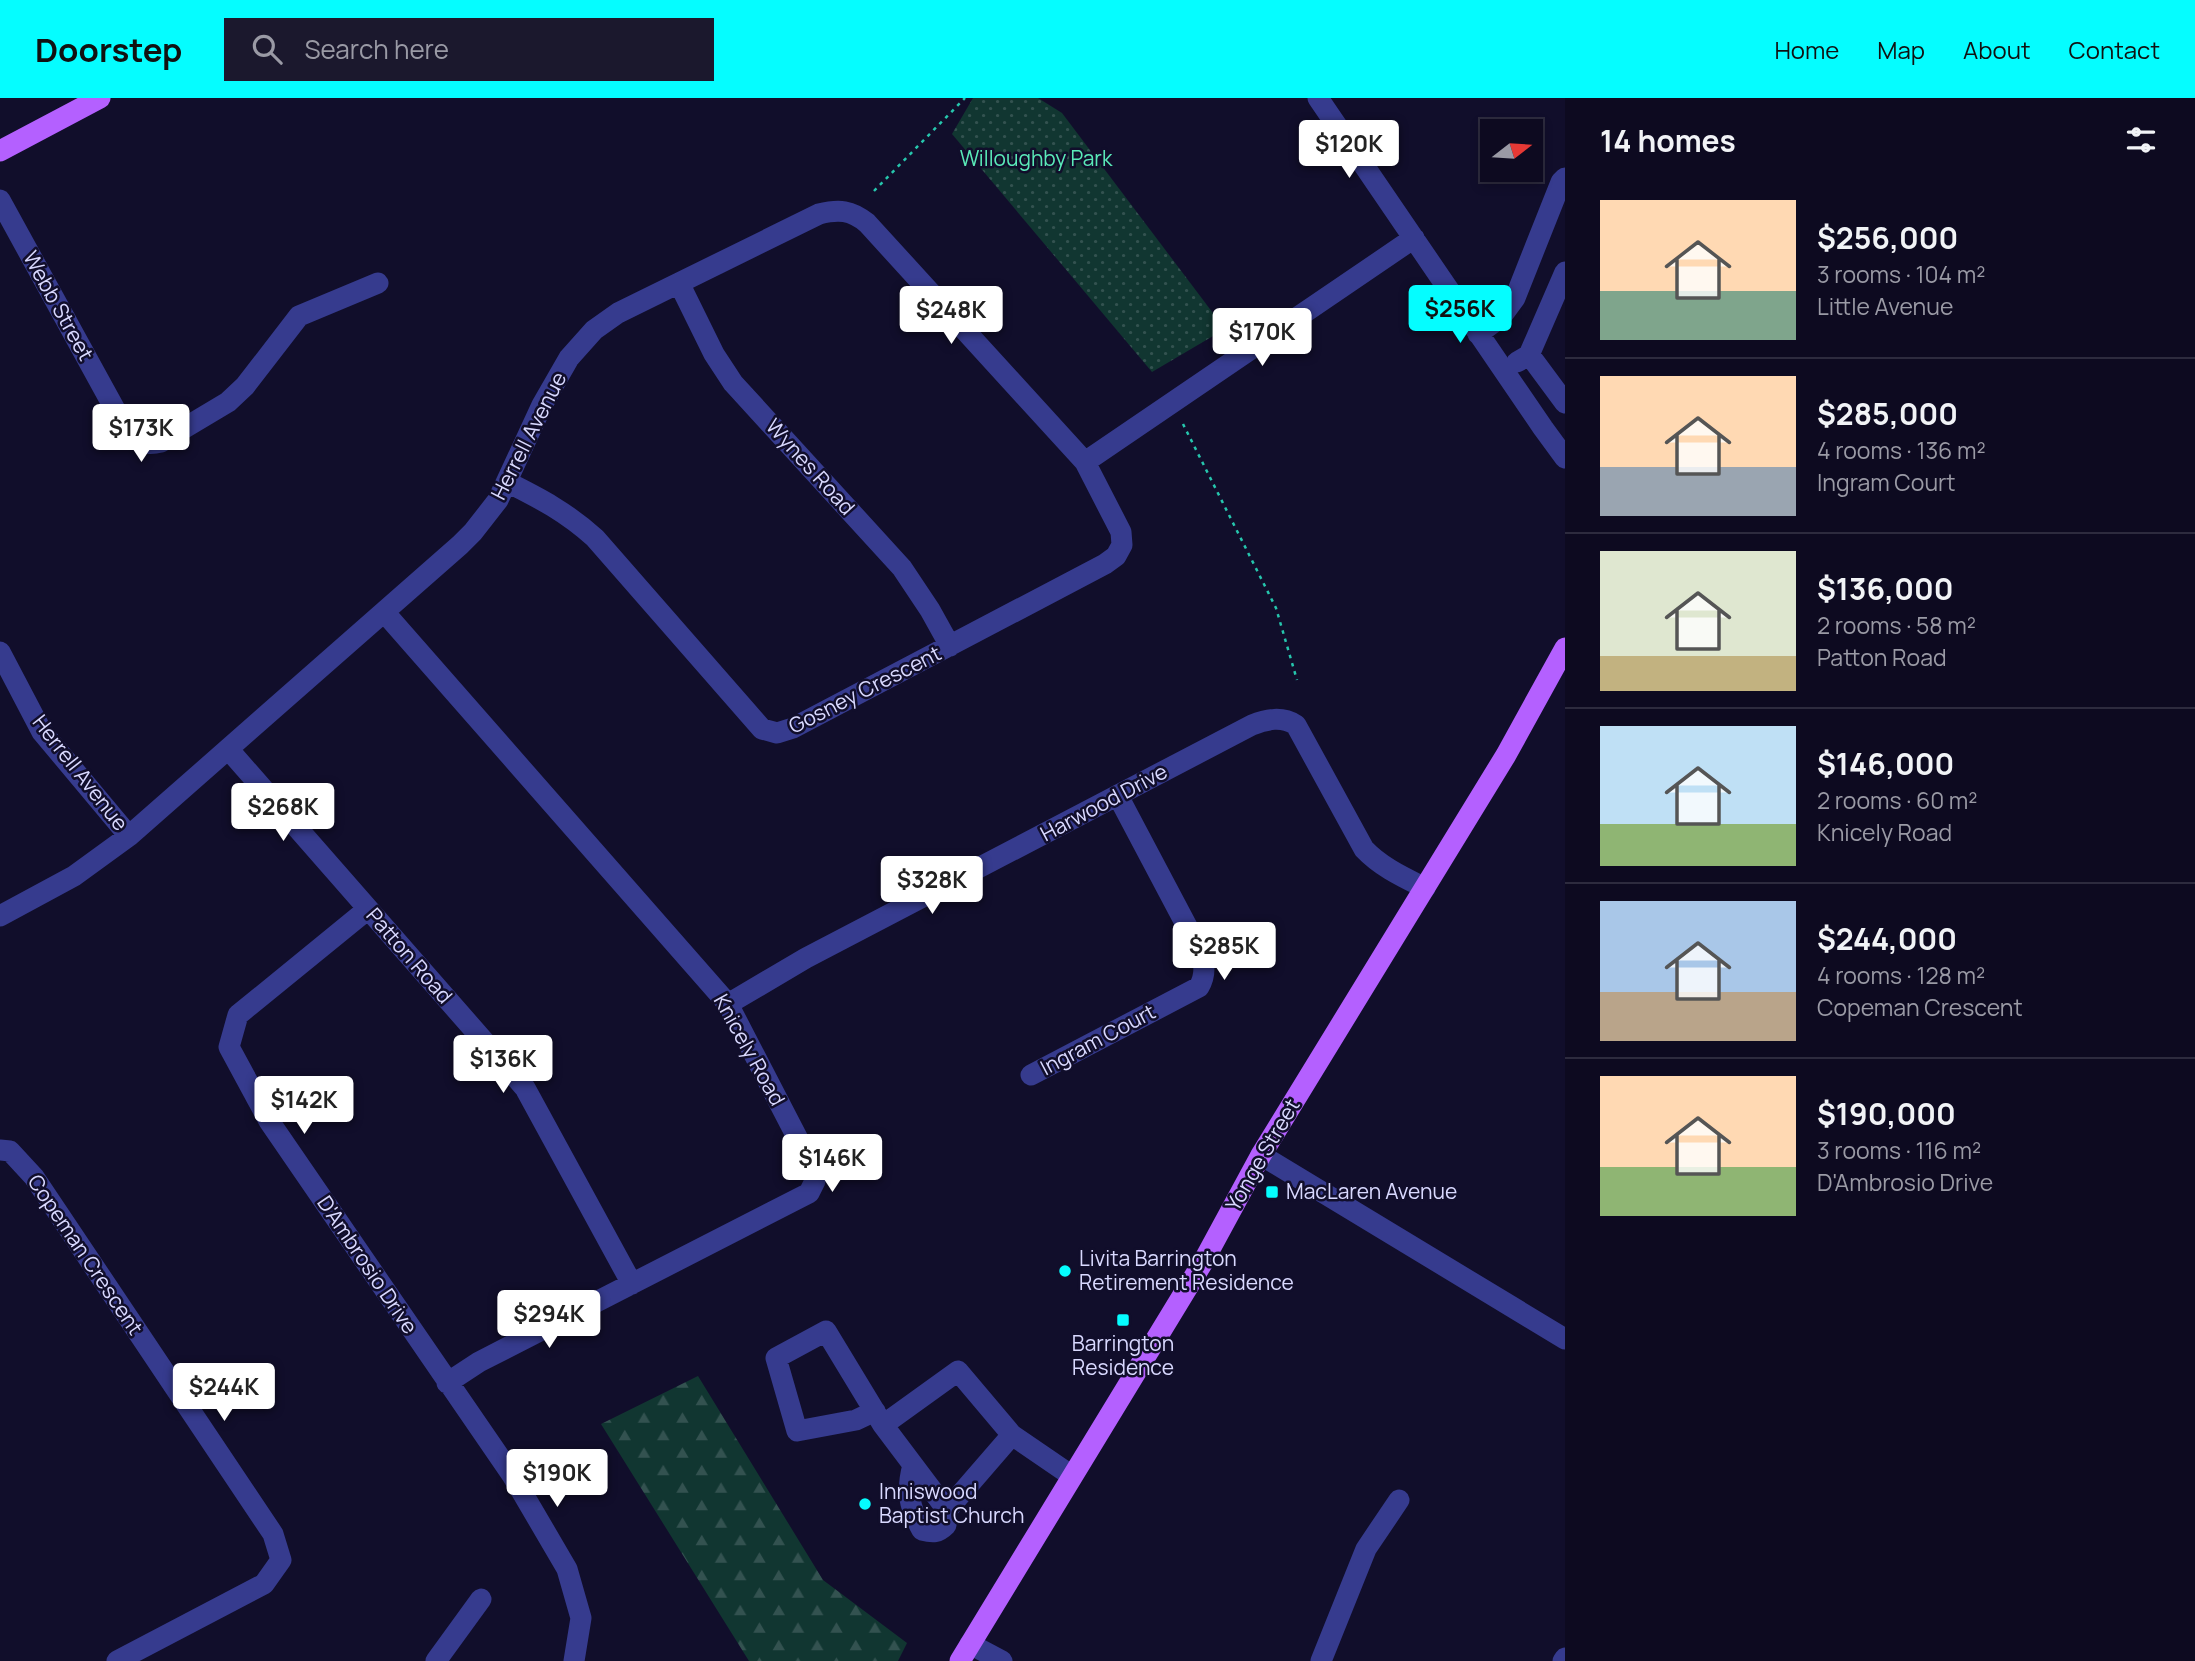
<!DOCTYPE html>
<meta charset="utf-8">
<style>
body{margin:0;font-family:Manrope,sans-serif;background:#1b182d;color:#f1f3f6;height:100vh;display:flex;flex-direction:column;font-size:26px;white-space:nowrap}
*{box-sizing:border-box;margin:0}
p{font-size:23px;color:#9a9aa5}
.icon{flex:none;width:38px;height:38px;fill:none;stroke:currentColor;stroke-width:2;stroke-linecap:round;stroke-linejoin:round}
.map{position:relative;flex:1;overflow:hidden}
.sheet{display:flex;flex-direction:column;background:#0d0a20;width:630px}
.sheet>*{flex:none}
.needle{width:46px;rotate:73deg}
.buttons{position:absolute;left:1480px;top:21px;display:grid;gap:14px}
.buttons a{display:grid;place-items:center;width:63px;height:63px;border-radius:0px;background:#0d0a20;box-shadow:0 4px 10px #0003,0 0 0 2px #2d2b3e;font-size:35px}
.price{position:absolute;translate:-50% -60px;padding:0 16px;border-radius:7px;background:#fff;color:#222;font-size:23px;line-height:46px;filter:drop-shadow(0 2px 4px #0008)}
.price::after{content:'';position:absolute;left:50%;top:42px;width:21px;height:16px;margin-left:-10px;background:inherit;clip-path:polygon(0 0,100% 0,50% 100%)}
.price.current{background:#05fdff;color:#111}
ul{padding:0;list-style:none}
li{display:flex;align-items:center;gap:21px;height:175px;padding:0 35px}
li+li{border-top:2px solid #2d2b3e}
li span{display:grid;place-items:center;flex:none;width:196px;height:140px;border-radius:0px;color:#555}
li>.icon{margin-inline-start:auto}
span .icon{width:84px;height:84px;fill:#fffc;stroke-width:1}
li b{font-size:30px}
h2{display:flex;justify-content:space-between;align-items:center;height:84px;padding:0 35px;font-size:30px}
header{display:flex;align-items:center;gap:42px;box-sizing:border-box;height:98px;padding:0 35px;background:#05fdff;color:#111}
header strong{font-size:33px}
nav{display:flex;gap:38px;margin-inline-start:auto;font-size:24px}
.search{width:490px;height:63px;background:#1b182d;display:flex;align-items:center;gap:18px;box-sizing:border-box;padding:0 24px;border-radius:0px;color:#9a9aa5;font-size:26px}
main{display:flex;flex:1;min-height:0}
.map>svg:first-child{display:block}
</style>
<header>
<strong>Doorstep</strong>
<div class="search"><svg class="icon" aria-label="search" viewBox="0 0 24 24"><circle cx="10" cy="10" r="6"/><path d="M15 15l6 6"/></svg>Search here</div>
<nav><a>Home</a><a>Map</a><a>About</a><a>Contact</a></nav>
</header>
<main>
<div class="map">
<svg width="1565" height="1563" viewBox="0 0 1565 1563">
<defs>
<pattern id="forest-firs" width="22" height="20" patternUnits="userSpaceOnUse" patternTransform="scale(1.75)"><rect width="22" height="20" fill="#113631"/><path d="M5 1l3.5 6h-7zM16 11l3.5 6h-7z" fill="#335250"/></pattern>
<pattern id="park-dots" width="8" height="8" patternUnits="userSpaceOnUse" patternTransform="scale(1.75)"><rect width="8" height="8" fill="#113631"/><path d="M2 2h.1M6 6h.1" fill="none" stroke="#335250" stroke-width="1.8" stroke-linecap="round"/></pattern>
</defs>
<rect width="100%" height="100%" fill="#110e2b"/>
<path fill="url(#forest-firs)" d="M 698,1278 L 823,1482 L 907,1545 L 898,1563 L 749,1563 L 601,1326 Z"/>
<path fill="url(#park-dots)" d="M 973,0 L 1038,0 L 1062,15 L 1225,231 L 1152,274 L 952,36 Z"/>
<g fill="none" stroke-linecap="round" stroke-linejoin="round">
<path stroke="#26c6ad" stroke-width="2.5" stroke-dasharray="3.5 5" stroke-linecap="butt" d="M 874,93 L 965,0
M 1183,326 L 1276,510 L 1297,582"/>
<path stroke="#363b8e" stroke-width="21" d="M 1318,0 L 1543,330 L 1565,360
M 0,102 L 123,326 C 135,341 140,349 161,344 L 228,304 L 245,288 L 299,218 L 378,185
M 679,185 L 714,256 L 733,285 L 902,470 L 930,512 L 950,548
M 1478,236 L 1501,219 L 1515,200 L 1561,84 L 1565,80
M 1529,257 L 1565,174
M 1517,264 L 1529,257 L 1531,259 L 1565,305
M 1085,364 L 1414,140
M 385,515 L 728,906 L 813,1070 L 815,1083 L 809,1095 L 479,1264 L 447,1285
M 0,554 L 42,634 L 129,738
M 229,652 L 525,990 L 632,1186
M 368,811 L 238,917 L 229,949 L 269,1023 L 512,1377 L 567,1471 L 581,1520 L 574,1563
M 0,818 L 74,778 L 129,738 L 460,447 L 473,434 L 498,402 L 542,307 L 569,260 L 594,232 L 618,215 L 819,116 C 839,111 851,112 867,125 L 1085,364 L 1121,434 L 1122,447 L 1116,458 L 1105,466 L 793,630 L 777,635 L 762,631 L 595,440 C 566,414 541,401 507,384
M 728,906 L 806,860 L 1252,627 C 1267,621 1282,618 1296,627 L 1364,751 C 1381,769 1403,779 1425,790
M 1031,977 L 1199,889 C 1206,877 1205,865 1200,853 L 1118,698
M 0,1052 L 10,1053 L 34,1079 L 273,1436 L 281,1462 L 264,1486 L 117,1563
M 1261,1057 L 1565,1241
M 875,1313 L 856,1322 L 797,1333 L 776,1260 L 826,1233 L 883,1327
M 1012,1337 L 958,1273 L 883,1327 L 947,1412 L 1012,1337 L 1072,1378
M 913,1367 C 906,1393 909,1409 922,1432 C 933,1435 938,1435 946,1427 L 947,1412
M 970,1546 L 1002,1563
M 436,1563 L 481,1501
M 1321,1563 L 1366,1451 L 1399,1402
M 1563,1563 L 1565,1560"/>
<path stroke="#b460ff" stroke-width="21" d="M 0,53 L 100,0
M 960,1563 L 1203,1164 L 1261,1057 L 1506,657 L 1565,550"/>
</g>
<g fill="#05fdff" stroke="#110e2b" stroke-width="2.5">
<rect x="1265" y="1087" width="14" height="14" rx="3.5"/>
<circle cx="1065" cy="1173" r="7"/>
<rect x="1116" y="1215" width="14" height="14" rx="3.5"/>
<circle cx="865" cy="1406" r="7"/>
</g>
<g text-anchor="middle" stroke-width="5" stroke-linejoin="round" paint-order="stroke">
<g font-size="21" fill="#5aeab8" stroke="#110e2b">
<text x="1036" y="68">Willoughby Park</text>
</g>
<g font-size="21" fill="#d9d9ff" stroke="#110e2b">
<text transform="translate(58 208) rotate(61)" y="7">Webb Street</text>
<text transform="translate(529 338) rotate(-63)" y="7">Herrell Avenue</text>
<text transform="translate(810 369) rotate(48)" y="7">Wynes Road</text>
<text transform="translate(865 592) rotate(-27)" y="7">Gosney Crescent</text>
<text transform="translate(80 675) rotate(52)" y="7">Herrell Avenue</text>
<text transform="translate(1104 705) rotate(-28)" y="7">Harwood Drive</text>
<text transform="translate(409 858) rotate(49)" y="7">Patton Road</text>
<text transform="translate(1098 942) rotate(-28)" y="7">Ingram Court</text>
<text transform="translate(749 952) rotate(61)" y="7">Knicely Road</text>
<text transform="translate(1263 1057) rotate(-60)" y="7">Yonge Street</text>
<text transform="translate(85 1157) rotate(56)" y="7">Copeman Crescent</text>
<text transform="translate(367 1167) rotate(56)" y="7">D'Ambrosio Drive</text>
</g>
<g font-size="21" fill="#d9d9ff" stroke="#110e2b" text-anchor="start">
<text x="1286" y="1101">MacLaren Avenue</text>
<text x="1079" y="1168">Livita Barrington<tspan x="1079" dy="24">Retirement Residence</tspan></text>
<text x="1123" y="1253" text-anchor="middle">Barrington<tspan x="1123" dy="24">Residence</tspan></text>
<text x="879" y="1401">Inniswood<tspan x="879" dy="24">Baptist Church</tspan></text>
</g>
</g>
</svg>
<div class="buttons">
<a><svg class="needle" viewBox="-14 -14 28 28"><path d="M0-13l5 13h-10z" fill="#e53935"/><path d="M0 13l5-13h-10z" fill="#9a9aa5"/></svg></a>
</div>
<b class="price" style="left:1349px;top:82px">$120K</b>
<b class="price current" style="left:1460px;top:247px">$256K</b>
<b class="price" style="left:951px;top:248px">$248K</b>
<b class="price" style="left:1262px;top:270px">$170K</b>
<b class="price" style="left:141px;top:366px">$173K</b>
<b class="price" style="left:283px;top:745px">$268K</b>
<b class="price" style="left:932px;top:818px">$328K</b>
<b class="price" style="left:1224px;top:884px">$285K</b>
<b class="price" style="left:503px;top:997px">$136K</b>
<b class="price" style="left:304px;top:1038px">$142K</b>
<b class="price" style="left:832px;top:1096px">$146K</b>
<b class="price" style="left:549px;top:1252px">$294K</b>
<b class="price" style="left:224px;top:1325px">$244K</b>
<b class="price" style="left:557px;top:1411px">$190K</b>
</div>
<section class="sheet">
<h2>14 homes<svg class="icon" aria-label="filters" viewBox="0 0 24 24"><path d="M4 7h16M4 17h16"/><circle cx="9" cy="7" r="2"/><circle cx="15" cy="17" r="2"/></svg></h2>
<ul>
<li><span style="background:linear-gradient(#ffd9b3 65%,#7fa58c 0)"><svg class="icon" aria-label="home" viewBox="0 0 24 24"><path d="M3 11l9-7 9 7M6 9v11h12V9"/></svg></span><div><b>$256,000</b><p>3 rooms · 104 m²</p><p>Little Avenue</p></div></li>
<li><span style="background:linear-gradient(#ffd9b3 65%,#9aa5b1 0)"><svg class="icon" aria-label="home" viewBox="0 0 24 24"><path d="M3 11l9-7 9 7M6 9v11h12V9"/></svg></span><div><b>$285,000</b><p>4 rooms · 136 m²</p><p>Ingram Court</p></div></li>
<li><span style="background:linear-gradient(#dfe7d0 75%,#c2b280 0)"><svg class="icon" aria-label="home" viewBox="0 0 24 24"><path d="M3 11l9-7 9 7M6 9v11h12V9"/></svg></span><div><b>$136,000</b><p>2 rooms · 58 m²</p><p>Patton Road</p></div></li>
<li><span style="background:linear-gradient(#bfe0f5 70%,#8fb573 0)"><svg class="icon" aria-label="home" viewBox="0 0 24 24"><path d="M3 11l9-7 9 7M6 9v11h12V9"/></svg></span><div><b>$146,000</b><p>2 rooms · 60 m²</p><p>Knicely Road</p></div></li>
<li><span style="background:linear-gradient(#a9c7e8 65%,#b9a48a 0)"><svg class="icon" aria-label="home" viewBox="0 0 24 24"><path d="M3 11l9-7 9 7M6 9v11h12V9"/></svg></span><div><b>$244,000</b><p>4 rooms · 128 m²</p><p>Copeman Crescent</p></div></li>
<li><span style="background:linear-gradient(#ffd9b3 65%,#8fb573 0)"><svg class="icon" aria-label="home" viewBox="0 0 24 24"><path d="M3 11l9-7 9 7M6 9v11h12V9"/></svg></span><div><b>$190,000</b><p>3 rooms · 116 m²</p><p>D'Ambrosio Drive</p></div></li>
</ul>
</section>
</main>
